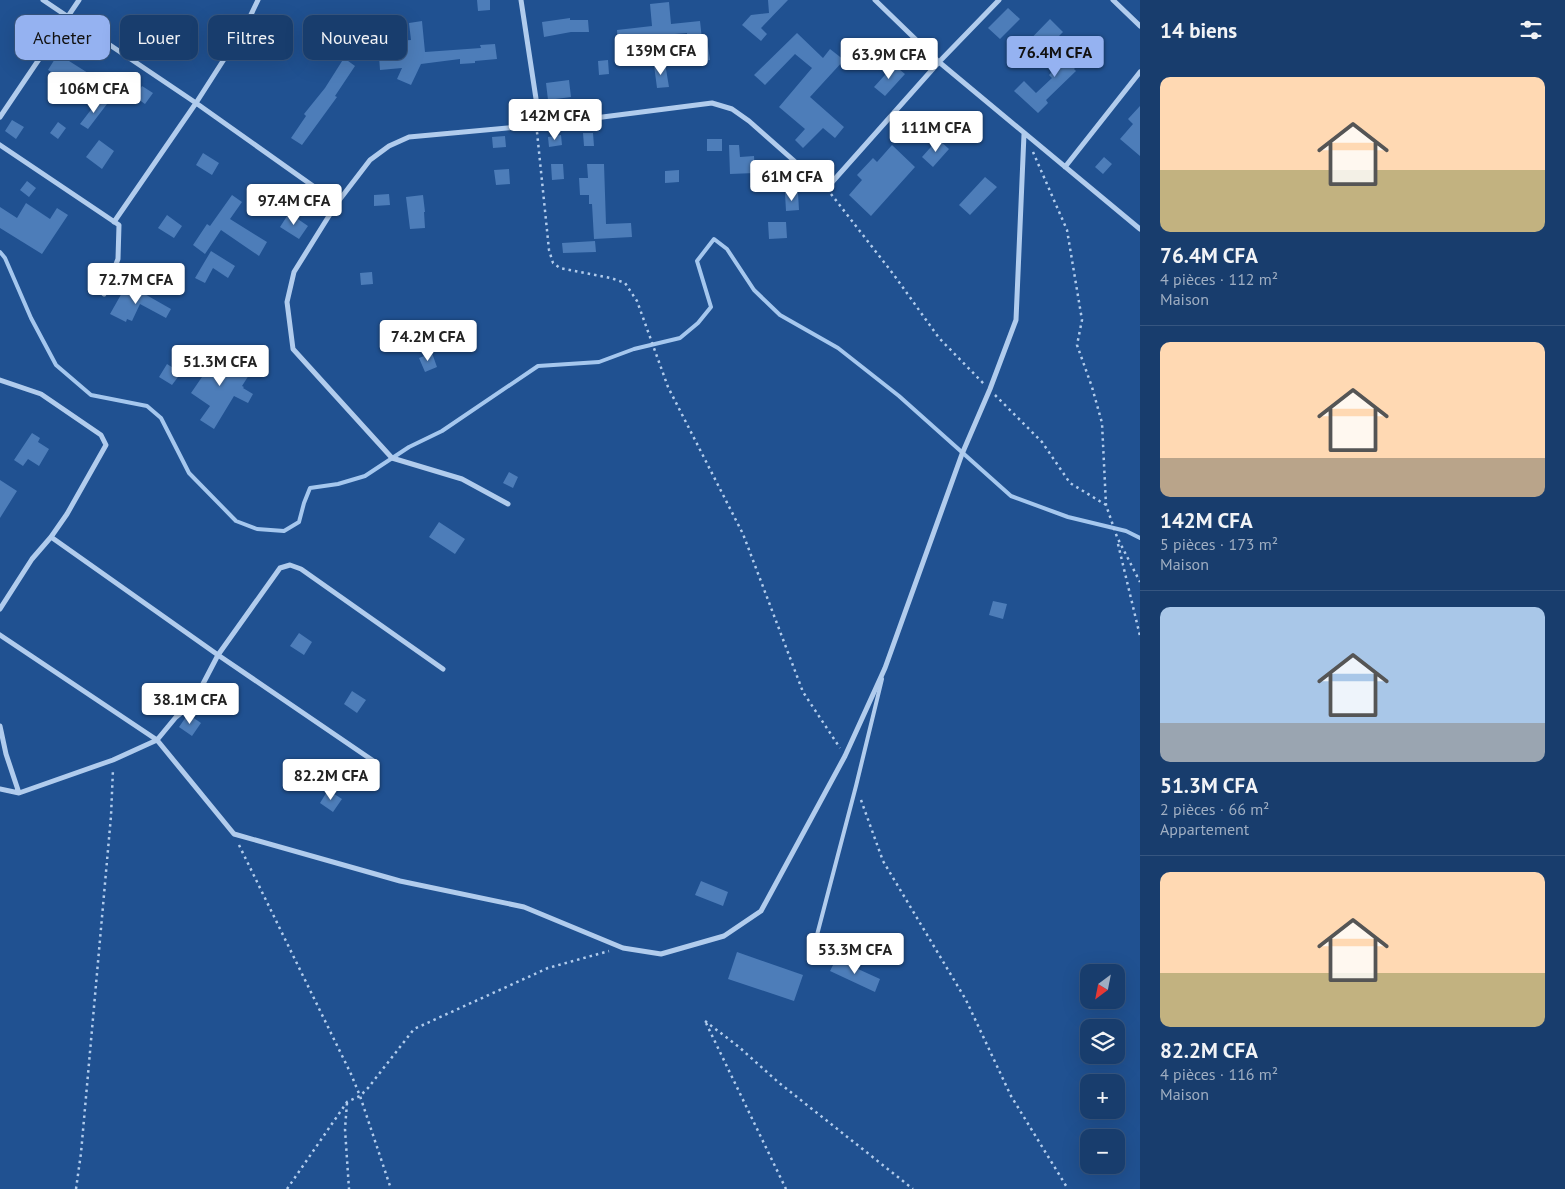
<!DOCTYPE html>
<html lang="fr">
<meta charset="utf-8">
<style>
body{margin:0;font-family:"PT Sans",sans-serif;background:#254875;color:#f1f3f6;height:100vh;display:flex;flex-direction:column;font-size:19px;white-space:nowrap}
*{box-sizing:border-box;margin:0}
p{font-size:16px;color:#9faec2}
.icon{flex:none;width:28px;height:28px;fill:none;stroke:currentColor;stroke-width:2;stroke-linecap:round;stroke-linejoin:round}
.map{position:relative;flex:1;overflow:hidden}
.drawer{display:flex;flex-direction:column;background:#183d6d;width:425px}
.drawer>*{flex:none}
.hud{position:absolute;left:15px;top:15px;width:475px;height:45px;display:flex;gap:10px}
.needle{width:32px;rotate:212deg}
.fabs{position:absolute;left:1080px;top:964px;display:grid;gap:10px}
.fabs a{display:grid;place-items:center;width:45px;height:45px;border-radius:10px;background:#183d6d;box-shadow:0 5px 20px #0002,0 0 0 1px #365680;font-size:25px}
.price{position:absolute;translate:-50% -42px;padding:0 11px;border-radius:5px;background:#fff;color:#222;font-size:16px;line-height:32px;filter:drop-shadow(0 1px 2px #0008)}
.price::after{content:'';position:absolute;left:50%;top:30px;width:15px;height:11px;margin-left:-8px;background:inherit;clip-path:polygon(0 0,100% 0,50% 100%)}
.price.current{background:#95b2f1;color:#111}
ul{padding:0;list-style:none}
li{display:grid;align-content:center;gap:10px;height:265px;padding:0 20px}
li+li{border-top:1px solid #365680}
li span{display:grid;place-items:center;height:155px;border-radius:10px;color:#555}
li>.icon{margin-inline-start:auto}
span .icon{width:90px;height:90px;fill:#fffc;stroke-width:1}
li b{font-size:21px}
h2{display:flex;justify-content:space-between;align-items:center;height:60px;padding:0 20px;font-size:21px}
.chip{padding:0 18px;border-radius:10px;background:#183d6d;box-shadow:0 5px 20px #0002,0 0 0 1px #365680;font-size:18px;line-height:45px}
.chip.current{background:#95b2f1;color:#111}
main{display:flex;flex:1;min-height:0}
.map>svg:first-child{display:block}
</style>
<main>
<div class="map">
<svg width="1140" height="1189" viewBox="0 0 1140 1189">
<rect width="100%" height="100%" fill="#205191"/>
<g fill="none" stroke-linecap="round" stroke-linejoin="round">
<path stroke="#a5c7ee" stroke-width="4" d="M 0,252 L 5,258 L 31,318 L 56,365 L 91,395 L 147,406 L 161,418 L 189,473 L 236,521 L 257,529 L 284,531 L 299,522 L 304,503 L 310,488 L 338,484 L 365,476 L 409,447 L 442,431 L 538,366 L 599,362 L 634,349 L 680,338 L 698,323 L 711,307 L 697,261 L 714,239 L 727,249 L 754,290 L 780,315 L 838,348 L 899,396 L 1011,496 L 1068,517 L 1126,531 L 1140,538"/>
</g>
<path fill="#4d7db9" d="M 477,0 L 490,0 L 490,10 L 478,11 Z
M 768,0 L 788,0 L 761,28 L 767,34 L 761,41 L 742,25 L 751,15 L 769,13 Z
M 669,2 L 671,24 L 700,21 L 702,39 L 707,39 L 710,60 L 692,62 L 689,37 L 687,37 L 687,33 L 663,35 L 663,42 L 618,43 L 617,30 L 652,26 L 650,4 Z
M 1008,8 L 1020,19 L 1000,39 L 988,28 Z
M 570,18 L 570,20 L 588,20 L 589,32 L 571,32 L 544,37 L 542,22 Z
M 176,19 L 189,26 L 184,35 L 171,28 Z
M 1050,19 L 1063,32 L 1038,57 L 1036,55 L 1027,64 L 1017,53 Z
M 422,21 L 425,52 L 481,48 L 480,45 L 495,44 L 497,59 L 475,61 L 475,63 L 460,64 L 460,59 L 421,64 L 411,85 L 397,79 L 402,68 L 380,70 L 378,42 L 411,40 L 409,23 Z
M 336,26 L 354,52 L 345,58 L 341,58 L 325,34 Z
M 797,33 L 823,58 L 830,49 L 844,60 L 810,97 L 844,127 L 835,138 L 823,128 L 803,148 L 795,140 L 805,129 L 779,107 L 812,68 L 795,54 L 765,85 L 754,75 Z
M 1085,38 L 1095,48 L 1074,69 L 1076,71 L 1046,100 L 1048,103 L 1038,113 L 1014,91 L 1024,81 L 1036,93 L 1052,78 L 1049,75 Z
M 58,54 L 88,73 L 81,83 L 65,74 L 62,78 L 48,70 Z
M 344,58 L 355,66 L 335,96 L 337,97 L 302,145 L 291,138 L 306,116 L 304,114 L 325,88 Z
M 608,60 L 609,74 L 599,75 L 598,61 Z
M 665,63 L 669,87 L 657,88 L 654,65 Z
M 894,65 L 905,74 L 885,96 L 874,87 Z
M 569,80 L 571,97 L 548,100 L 546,83 Z
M 142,86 L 153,93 L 145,104 L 135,97 Z
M 100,98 L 107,104 L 88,129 L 80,124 Z
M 1140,106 L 1140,156 L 1120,139 L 1133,124 L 1128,119 Z
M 12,120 L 24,127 L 16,139 L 5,131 Z
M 58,122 L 66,128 L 58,139 L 50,133 Z
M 583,133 L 593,133 L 594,146 L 584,146 Z
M 561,135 L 562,145 L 549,147 L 548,137 Z
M 505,136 L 506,147 L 493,148 L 492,137 Z
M 707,139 L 722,139 L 722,151 L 707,151 Z
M 938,139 L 949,149 L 933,167 L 922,157 Z
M 99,140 L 114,151 L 102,169 L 86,157 Z
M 729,145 L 739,145 L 740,157 L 754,156 L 755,173 L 730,174 Z
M 892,145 L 915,167 L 871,216 L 849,195 L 862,180 L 857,175 L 873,158 L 877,162 Z
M 203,153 L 219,163 L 212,175 L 196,165 Z
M 1104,157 L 1112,164 L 1103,174 L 1095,167 Z
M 551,164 L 563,164 L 564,179 L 552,180 Z
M 587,164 L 604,164 L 606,224 L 631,223 L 632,237 L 594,239 L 592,204 L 589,204 L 589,195 L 580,195 L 579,178 L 588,178 Z
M 509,169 L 510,184 L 496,185 L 494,170 Z
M 679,170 L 679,182 L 665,183 L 665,171 Z
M 985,177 L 997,187 L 970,215 L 959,205 Z
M 27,181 L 36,188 L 29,197 L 20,190 Z
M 785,193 L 798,193 L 799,210 L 786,211 Z
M 389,194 L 390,205 L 374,206 L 374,195 Z
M 232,195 L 242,202 L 230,219 L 267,242 L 259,256 L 221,230 L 205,254 L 193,245 L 207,224 L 210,226 Z
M 423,195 L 425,212 L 424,212 L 425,228 L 410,229 L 406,197 Z
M 26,203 L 50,219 L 57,208 L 68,215 L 42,254 L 0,228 L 0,207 L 17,218 Z
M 289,213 L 308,226 L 299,239 L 280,227 Z
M 167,215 L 182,226 L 174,238 L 158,228 Z
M 768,222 L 786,222 L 787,238 L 769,239 Z
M 595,241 L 596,252 L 563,253 L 562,243 Z
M 211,251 L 235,266 L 228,278 L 213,268 L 205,283 L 195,278 Z
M 372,272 L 373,284 L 361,285 L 360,273 Z
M 127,284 L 171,309 L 166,318 L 140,304 L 132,321 L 127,319 L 126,322 L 110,314 Z
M 432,353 L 437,367 L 425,372 L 419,358 Z
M 196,354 L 209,363 L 208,366 L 228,377 L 243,355 L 256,364 L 242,386 L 244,387 L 243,388 L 253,394 L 248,403 L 234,396 L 214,429 L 200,420 L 210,406 L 191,393 L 202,377 L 188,367 Z
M 167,364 L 181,373 L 172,385 L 159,377 Z
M 32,433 L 40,438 L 38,442 L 49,449 L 39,466 L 28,459 L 23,466 L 14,460 Z
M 509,472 L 518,477 L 513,488 L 503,483 Z
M 0,480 L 17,491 L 0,518 Z
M 439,522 L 465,539 L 455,554 L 429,537 Z
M 993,601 L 1007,604 L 1003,619 L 989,615 Z
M 299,633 L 312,642 L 304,655 L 290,646 Z
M 352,691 L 366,700 L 357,713 L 344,704 Z
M 188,714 L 201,723 L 192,736 L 179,727 Z
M 328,790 L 342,799 L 333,812 L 320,803 Z
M 701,881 L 728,892 L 723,906 L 695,895 Z
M 737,952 L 803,975 L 794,1001 L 728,979 Z
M 836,959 L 880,979 L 875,992 L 830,971 Z"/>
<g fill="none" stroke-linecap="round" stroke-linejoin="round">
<path stroke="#b1cced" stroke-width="2.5" stroke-dasharray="2.5 4" stroke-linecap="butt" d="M 537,132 L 549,250 L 553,263 L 560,268 L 611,278 L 625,283 L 637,301 L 668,387 L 743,534 L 803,692 L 840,748
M 1033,152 L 1067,230 L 1082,320 L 1077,345 L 1092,387 L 1102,423 L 1106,505 L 1117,537 L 1140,582
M 831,194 L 894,275 L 939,338 L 984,384
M 995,395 L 1042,442 L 1070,483 L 1106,505
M 1118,544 L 1140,636
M 861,800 L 883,861 L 966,1000 L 1011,1096 L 1068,1189
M 239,845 L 351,1074 L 360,1096 L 391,1189
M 705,1021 L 739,1047 L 778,1082 L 913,1189
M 706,1023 L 786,1189
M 347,1103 L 345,1129 L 349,1189
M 76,1189 L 81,1153 L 111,816 L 113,769
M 287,1189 L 347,1102 L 360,1096 L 368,1088 L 414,1029 L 548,968 L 609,951"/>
<path stroke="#b1cced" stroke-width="4" d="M 812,954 L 856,786 L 882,679"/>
<path stroke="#b1cced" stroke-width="5" d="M 43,0 L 196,103 L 114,222
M 258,0 L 246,25 L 196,103 L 337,203 L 370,160 L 389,146 L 409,137 L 540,125 L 521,0
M 875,0 L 939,62 L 1140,229
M 1113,0 L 1140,26
M 0,117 L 79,0
M 540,125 L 712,103 L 732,109 L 749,121 L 826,189 L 939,62 L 999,0
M 0,145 L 119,225 L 118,259 L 104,294
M 1065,167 L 1140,72
M 337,203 L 294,272 L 287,302 L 293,349 L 392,458 L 462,479 L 508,504
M 0,380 L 41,394 L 101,435 L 106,445 L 67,514 L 51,537 L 32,559 L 0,609
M 51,537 L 218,655 L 375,762
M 0,635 L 157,740 L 234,834 L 400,881 L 524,907 L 623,948 L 661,954 L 724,936 L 761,911 L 845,756 L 885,668 L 962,454 L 990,389 L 1016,320 L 1024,134
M 0,726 L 6,754 L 19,793
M 0,789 L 19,793 L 113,760 L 157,740 L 176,717 L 193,703 L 218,655 L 280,568 L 290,565 L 301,569 L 443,669"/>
</g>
</svg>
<div class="fabs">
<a><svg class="needle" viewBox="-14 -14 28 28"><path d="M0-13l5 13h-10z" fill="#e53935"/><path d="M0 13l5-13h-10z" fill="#9faec2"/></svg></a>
<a><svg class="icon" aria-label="layers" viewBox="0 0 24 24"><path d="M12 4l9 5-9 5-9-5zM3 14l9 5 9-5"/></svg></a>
<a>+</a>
<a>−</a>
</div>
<b class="price" style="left:661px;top:76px">139M CFA</b>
<b class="price current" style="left:1055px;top:78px">76.4M CFA</b>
<b class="price" style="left:889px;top:80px">63.9M CFA</b>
<b class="price" style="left:94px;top:114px">106M CFA</b>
<b class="price" style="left:555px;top:141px">142M CFA</b>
<b class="price" style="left:936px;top:153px">111M CFA</b>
<b class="price" style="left:792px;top:202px">61M CFA</b>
<b class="price" style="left:294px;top:226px">97.4M CFA</b>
<b class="price" style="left:136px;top:305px">72.7M CFA</b>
<b class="price" style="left:428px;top:362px">74.2M CFA</b>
<b class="price" style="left:220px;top:387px">51.3M CFA</b>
<b class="price" style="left:190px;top:725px">38.1M CFA</b>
<b class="price" style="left:331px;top:801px">82.2M CFA</b>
<b class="price" style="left:855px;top:975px">53.3M CFA</b>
<div class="hud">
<a class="chip current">Acheter</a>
<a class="chip">Louer</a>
<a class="chip">Filtres</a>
<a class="chip">Nouveau</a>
</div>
</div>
<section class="drawer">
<h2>14 biens<svg class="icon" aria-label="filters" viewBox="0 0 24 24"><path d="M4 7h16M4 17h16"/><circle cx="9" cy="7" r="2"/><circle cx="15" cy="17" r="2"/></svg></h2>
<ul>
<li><span style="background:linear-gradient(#ffd9b3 60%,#c2b280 0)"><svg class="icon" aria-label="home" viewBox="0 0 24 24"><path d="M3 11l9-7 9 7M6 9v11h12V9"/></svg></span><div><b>76.4M CFA</b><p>4 pièces · 112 m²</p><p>Maison</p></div></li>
<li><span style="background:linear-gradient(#ffd9b3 75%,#b9a48a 0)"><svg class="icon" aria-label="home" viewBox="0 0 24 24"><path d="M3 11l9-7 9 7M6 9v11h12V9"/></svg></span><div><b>142M CFA</b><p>5 pièces · 173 m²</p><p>Maison</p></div></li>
<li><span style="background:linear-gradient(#a9c7e8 75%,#9aa5b1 0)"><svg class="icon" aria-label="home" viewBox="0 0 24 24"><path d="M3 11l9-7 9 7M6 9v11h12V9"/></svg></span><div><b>51.3M CFA</b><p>2 pièces · 66 m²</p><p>Appartement</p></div></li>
<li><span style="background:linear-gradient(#ffd9b3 65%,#c2b280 0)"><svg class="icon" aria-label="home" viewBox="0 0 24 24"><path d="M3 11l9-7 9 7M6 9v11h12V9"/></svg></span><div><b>82.2M CFA</b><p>4 pièces · 116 m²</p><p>Maison</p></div></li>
</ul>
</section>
</main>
